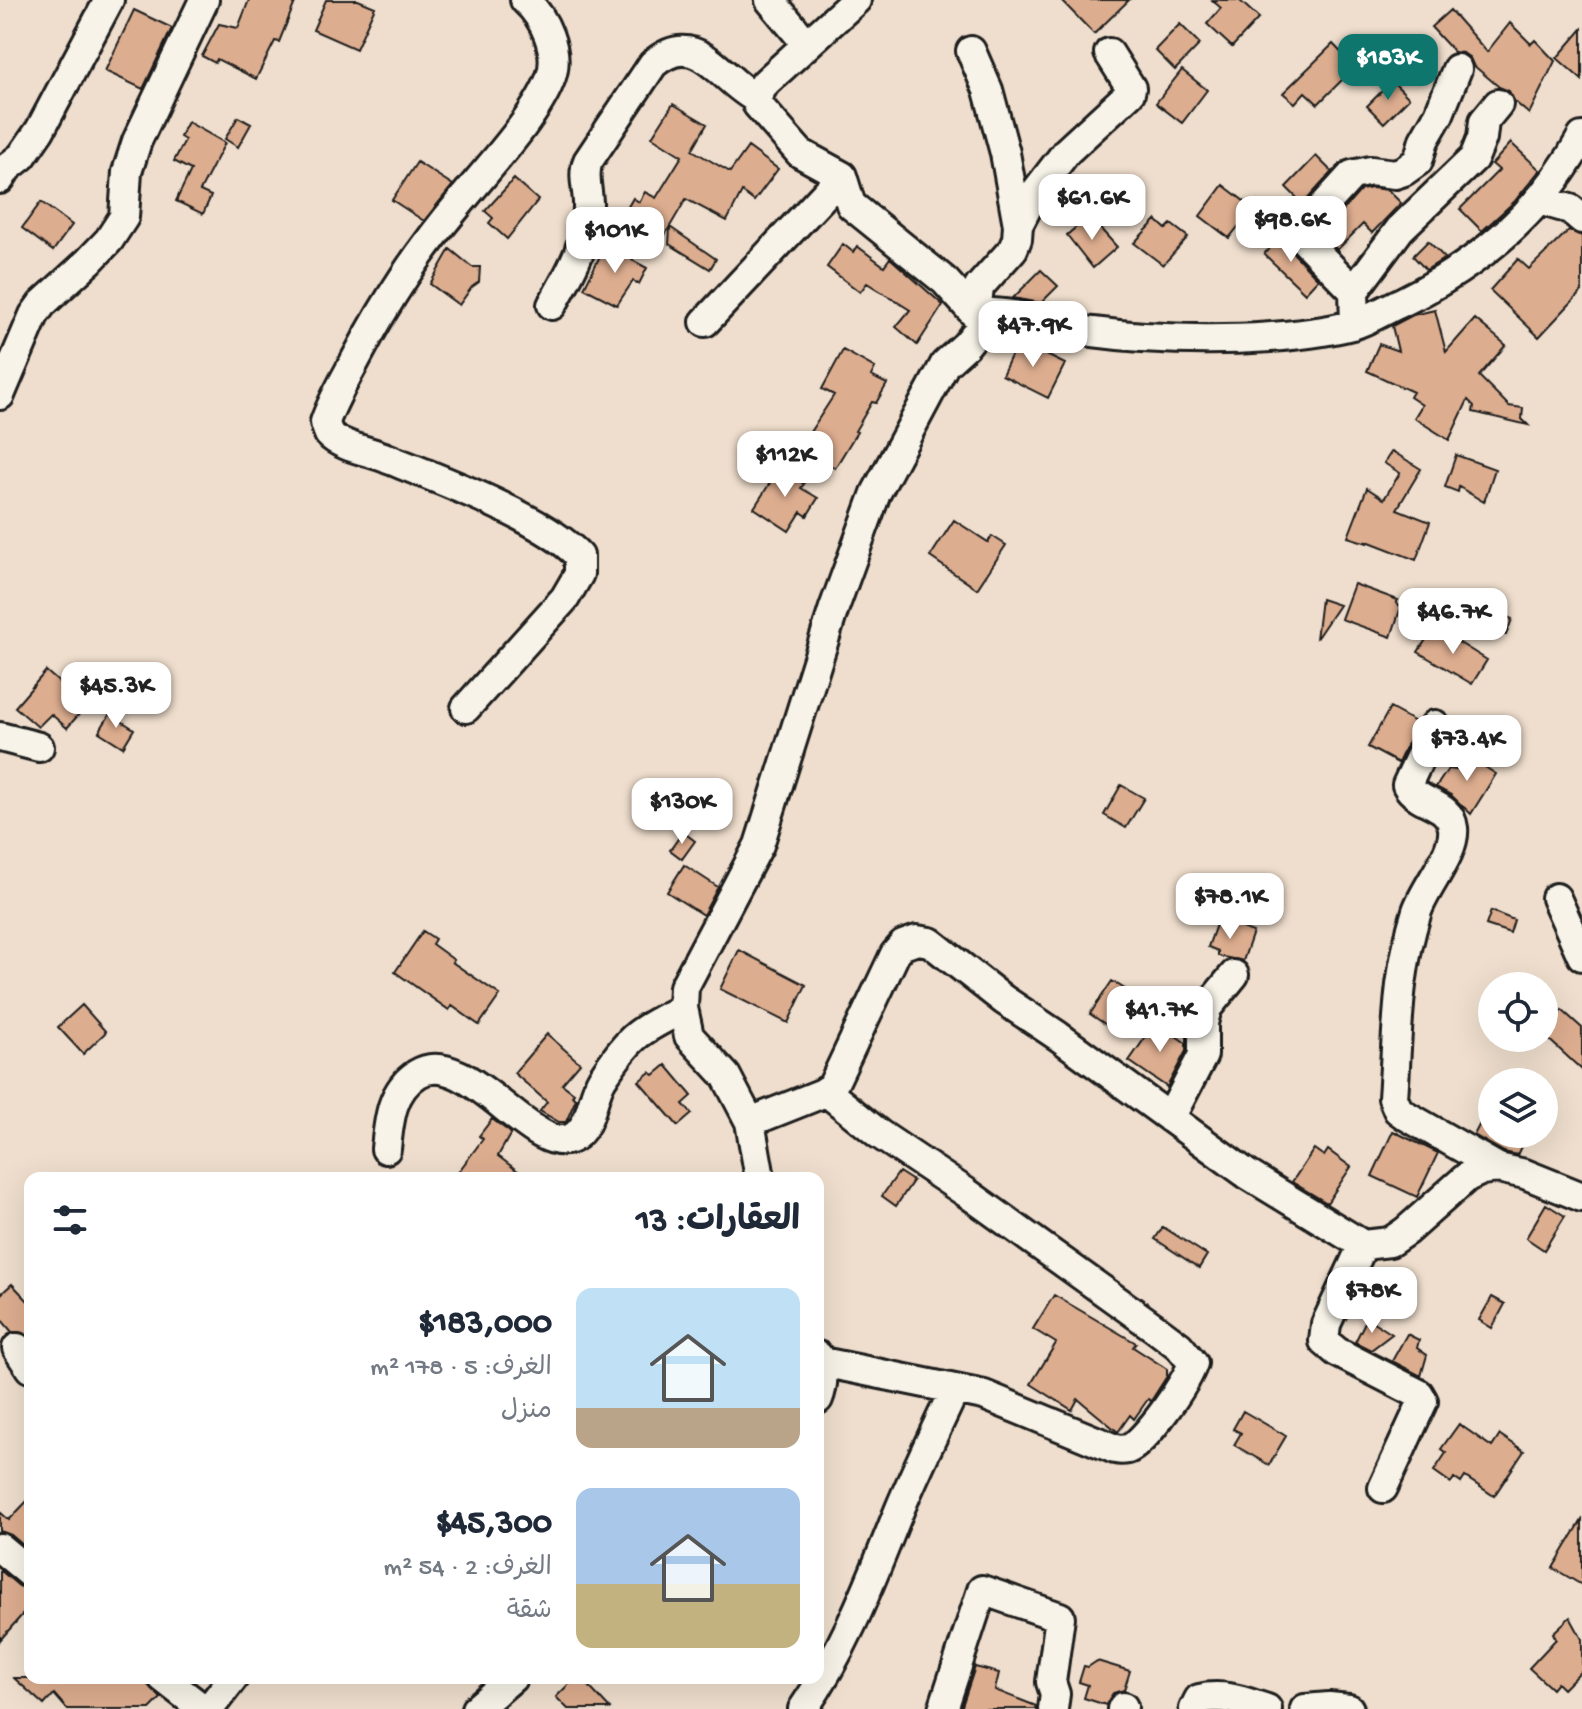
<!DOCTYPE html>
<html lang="ar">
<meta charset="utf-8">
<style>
body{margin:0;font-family:"Gochi Hand","Playpen Sans Arabic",sans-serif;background:#f6f6f7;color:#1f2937;direction:rtl;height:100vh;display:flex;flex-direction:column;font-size:30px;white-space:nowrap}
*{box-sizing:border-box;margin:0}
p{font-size:26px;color:#747a83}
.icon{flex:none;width:44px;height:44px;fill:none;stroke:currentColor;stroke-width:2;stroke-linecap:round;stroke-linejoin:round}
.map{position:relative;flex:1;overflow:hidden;direction:ltr}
.details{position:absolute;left:24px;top:1172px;width:800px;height:512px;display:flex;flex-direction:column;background:#fff;border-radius:16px;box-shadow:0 8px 32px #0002;direction:rtl}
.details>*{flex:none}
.fabs{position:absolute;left:1478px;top:972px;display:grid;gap:16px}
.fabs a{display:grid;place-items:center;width:80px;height:80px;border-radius:50%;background:#fff;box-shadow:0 8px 32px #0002;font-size:40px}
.price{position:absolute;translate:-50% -68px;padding:0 18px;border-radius:16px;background:#fff;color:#222;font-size:26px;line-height:52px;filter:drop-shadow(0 2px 4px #0008)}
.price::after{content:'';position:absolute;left:50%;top:48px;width:24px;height:18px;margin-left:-12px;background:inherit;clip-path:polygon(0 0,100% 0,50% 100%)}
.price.current{background:#0f766e;color:#fff}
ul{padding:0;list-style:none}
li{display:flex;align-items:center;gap:24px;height:200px;padding:0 24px}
li span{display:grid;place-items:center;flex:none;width:224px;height:160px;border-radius:16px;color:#555}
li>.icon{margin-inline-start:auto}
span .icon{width:96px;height:96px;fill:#fffc;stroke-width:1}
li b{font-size:34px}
h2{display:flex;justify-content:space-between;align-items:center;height:96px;padding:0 24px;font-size:34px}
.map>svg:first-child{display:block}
</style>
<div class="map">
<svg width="1582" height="1709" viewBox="0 0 1582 1709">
<rect width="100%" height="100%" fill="#efdecd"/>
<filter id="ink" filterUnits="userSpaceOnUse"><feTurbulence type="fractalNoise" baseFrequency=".0125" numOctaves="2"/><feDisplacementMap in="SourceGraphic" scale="16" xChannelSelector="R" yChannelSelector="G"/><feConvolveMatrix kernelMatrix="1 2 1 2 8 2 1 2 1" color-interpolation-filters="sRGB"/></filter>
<g filter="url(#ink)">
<path fill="#ddad8f" stroke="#1c1c1c" stroke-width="2" d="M 249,0 L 296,0 L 279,42 L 275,41 L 256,79 L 217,59 L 215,63 L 202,56 L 219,24 L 238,28 Z
M 326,0 L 358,0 L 375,7 L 356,49 L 313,30 Z
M 1061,0 L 1129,0 L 1094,34 Z
M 1212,0 L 1239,0 L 1259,18 L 1232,47 L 1207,24 L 1221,8 Z
M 134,10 L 172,28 L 143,89 L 105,71 Z
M 1450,10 L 1487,52 L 1510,23 L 1531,44 L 1535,40 L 1555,61 L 1529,114 L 1514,101 L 1509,91 L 1499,87 L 1473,65 L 1470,58 L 1463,53 L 1454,52 L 1431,27 Z
M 1180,24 L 1200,44 L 1175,70 L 1155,50 Z
M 1582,29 L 1582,80 L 1557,58 Z
M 1333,44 L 1355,67 L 1318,104 L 1305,92 L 1295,103 L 1283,93 Z
M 1182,70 L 1207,90 L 1182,123 L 1156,103 Z
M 1392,81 L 1409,98 L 1384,123 L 1367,106 Z
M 673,104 L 707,124 L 692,150 L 730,172 L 748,147 L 778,169 L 754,201 L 742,192 L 727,221 L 686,199 L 662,240 L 638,226 L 639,220 L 625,212 L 633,198 L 639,202 L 645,192 L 656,198 L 682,156 L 652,137 Z
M 238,117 L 251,124 L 238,147 L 225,139 Z
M 188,122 L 225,143 L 200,191 L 211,196 L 203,214 L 176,201 L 191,170 L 174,161 L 185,140 L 180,137 Z
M 1511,143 L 1540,170 L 1515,201 L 1482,231 L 1460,209 L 1499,170 L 1492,164 Z
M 1316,156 L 1332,172 L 1303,204 L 1286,187 Z
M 417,162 L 453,185 L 424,221 L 392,200 Z
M 514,179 L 538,200 L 507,239 L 489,223 L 493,218 L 485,211 Z
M 1223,185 L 1253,208 L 1229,238 L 1200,216 Z
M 1372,188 L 1388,190 L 1401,203 L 1372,233 L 1363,224 L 1337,250 L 1322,234 L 1361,190 Z
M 41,202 L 72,225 L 53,251 L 22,228 Z
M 1089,216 L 1117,247 L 1093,268 L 1067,235 Z
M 1156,220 L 1166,229 L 1171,224 L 1188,237 L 1163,265 L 1134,243 Z
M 670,227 L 716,259 L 710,269 L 669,244 Z
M 1569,230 L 1582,236 L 1582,291 L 1539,337 L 1490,290 L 1518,259 L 1529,269 Z
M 1285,232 L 1294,254 L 1318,279 L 1305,293 L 1264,254 Z
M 1428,241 L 1445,258 L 1426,270 L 1413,256 Z
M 843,244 L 853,252 L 857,246 L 884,266 L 890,258 L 943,305 L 917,345 L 896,327 L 910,310 L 867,283 L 860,292 L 827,267 Z
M 612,245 L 634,256 L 632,260 L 647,268 L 639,284 L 633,281 L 617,305 L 584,288 L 601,254 L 606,257 Z
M 450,249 L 472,267 L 480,267 L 479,282 L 472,287 L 459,305 L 430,284 Z
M 1041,270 L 1058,286 L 1041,303 L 1013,298 Z
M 1435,310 L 1446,352 L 1475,319 L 1506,345 L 1479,376 L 1509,406 L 1523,408 L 1522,419 L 1528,425 L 1473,412 L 1474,406 L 1468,400 L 1449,440 L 1414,418 L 1422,405 L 1410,397 L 1413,392 L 1367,371 L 1379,344 L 1398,351 L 1392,326 L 1413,315 Z
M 1018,341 L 1065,364 L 1048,398 L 1002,375 Z
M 843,350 L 875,368 L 871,376 L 887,384 L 876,403 L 872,402 L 855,431 L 857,432 L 835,468 L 801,446 L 834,395 L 822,389 Z
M 1392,451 L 1421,469 L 1397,509 L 1430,522 L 1416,560 L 1367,541 L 1367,543 L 1348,537 L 1367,488 L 1384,499 L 1400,473 L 1384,463 Z
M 1456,455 L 1495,469 L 1484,502 L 1459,487 L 1458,492 L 1445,487 Z
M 782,464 L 795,472 L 792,476 L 804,484 L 801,488 L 818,498 L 807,516 L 801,512 L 789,531 L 754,508 Z
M 954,520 L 988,542 L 992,536 L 1006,545 L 977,589 L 930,557 Z
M 1354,584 L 1398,600 L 1396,603 L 1401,607 L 1391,637 L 1341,619 Z
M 1321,599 L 1339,605 L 1316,639 Z
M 1499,613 L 1512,619 L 1506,635 L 1492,630 Z
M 1434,627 L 1487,660 L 1472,684 L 1418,652 Z
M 46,671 L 86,706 L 67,728 L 51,714 L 38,727 L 15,707 Z
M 1390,708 L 1417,723 L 1398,763 L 1368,747 Z
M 110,714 L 134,729 L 123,747 L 99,732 Z
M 1471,758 L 1496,774 L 1471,814 L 1451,795 L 1436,787 L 1448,769 L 1456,770 L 1461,762 L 1466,765 Z
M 1121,785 L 1144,798 L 1126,828 L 1104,815 Z
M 683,832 L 695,841 L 682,859 L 670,850 Z
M 684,865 L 718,887 L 703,915 L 667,892 Z
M 1491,911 L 1514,920 L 1510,933 L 1486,925 Z
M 1218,919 L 1253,932 L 1243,961 L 1218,956 L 1218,951 L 1208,947 Z
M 423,931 L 435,939 L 432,944 L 454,960 L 452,962 L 500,995 L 479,1025 L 452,1006 L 449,1010 L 395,972 Z
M 739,950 L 806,985 L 788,1023 L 720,989 Z
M 1112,981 L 1128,991 L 1123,999 L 1133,1006 L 1117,1032 L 1090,1014 Z
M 82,1005 L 106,1032 L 83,1054 L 58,1027 Z
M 1562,1010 L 1582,1028 L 1582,1070 L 1544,1035 L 1544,1030 Z
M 1156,1022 L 1186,1043 L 1186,1051 L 1167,1087 L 1129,1061 Z
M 547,1034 L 580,1063 L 562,1084 L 574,1093 L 572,1096 L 576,1099 L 566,1122 L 559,1122 L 540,1111 L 547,1102 L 514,1073 Z
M 666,1065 L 692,1096 L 683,1104 L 692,1114 L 678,1126 L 639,1081 L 650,1072 L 654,1075 Z
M 1492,1100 L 1492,1134 L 1527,1134 L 1517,1155 L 1504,1152 L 1474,1135 Z
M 492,1119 L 511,1133 L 498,1156 L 527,1178 L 469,1178 L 459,1171 L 483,1139 L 479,1136 Z
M 1393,1131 L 1438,1153 L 1417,1197 L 1372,1176 Z
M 1314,1149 L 1324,1156 L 1328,1150 L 1351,1167 L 1327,1203 L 1292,1182 Z
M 899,1172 L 913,1181 L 896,1206 L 882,1196 Z
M 1546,1204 L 1565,1216 L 1544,1250 L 1526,1238 Z
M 1163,1227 L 1207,1255 L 1199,1268 L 1155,1239 Z
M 12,1284 L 30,1303 L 30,1337 L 24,1333 L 12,1332 L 0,1318 L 0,1295 Z
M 1054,1295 L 1136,1343 L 1133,1347 L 1167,1369 L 1167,1376 L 1151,1401 L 1148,1399 L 1134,1419 L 1130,1415 L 1118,1432 L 1078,1399 L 1072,1410 L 1031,1384 L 1056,1343 L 1033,1329 Z
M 1492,1297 L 1505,1304 L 1492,1328 L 1479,1320 Z
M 1367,1318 L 1392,1334 L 1371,1350 L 1355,1342 Z
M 1407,1334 L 1419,1340 L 1417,1348 L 1427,1355 L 1421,1376 L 1392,1361 Z
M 1243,1411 L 1286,1436 L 1269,1465 L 1234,1445 L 1241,1433 L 1233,1429 Z
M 1459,1424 L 1492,1447 L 1500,1435 L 1524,1451 L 1494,1496 L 1465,1477 L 1461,1483 L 1454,1478 L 1451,1483 L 1434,1471 L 1446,1453 L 1441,1449 Z
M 30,1498 L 30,1551 L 11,1535 L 0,1531 L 0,1512 L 9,1520 Z
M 1582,1520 L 1582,1585 L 1553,1568 Z
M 0,1570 L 19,1586 L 30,1590 L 30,1606 L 0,1640 Z
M 1570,1617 L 1582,1639 L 1582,1670 L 1563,1689 L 1557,1683 L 1552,1689 L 1529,1668 L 1556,1639 L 1553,1633 Z
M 1097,1661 L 1130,1671 L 1124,1690 L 1113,1693 L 1106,1705 L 1084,1698 L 1088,1685 L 1079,1682 L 1084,1666 L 1088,1667 Z
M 975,1667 L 999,1673 L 995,1690 L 1036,1706 L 1036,1709 L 961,1709 Z
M 14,1678 L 141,1678 L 161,1698 L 150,1709 L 67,1709 L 54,1694 L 44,1705 Z
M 575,1678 L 581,1678 L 610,1709 L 568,1709 L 556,1697 Z"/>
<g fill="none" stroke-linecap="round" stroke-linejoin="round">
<defs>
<path id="minor" d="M 770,0 L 806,43
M 856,0 L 765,83 L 756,98 L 757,104 L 800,153 L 842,176 L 851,205 L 945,281 L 982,322
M 971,51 L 988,90 L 1005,153 L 1018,225 L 1017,239 L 1013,249 L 979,287 L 977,304 L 982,322
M 0,179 L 7,168 L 22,156 L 40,130 L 109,0
M 1539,200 L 1570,209 L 1582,219
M 1018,225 L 1034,194 L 1067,151 L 1130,93 L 1131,88 L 1109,53
M 1354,291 L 1400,229 L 1474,158 L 1482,138 L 1484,121 L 1498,104
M 552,305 C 570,273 589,242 588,204 C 588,189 582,175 588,161 L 653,64 C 697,26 720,80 756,98
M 705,322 L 842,176
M 1355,324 L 1354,291 L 1306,242 L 1301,231 L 1352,175 L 1371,171 L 1395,174 L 1404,171 L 1418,161 L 1424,140 L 1439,114 L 1457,69
M 0,395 L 34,315 L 42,304 L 89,261 L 109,240 L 124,217 L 127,172 L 137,141 L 204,0
M 466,708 L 565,598 L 579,574 L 579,556 C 544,518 436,478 386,458 C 370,451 341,447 329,434 C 328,432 325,424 325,422 C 333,399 346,378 357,357 C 388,298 419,251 462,200 C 488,168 538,115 551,77 C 560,51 544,17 525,0
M 1435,725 L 1407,785 C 1418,805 1450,802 1453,828 C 1456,852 1425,887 1417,911 C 1396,977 1398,1031 1393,1098 L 1398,1110 L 1405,1115 L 1498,1168
M 0,737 L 39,747
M 1556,898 L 1582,956
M 1170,1118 L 1203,1055 L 1203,1023 L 1207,1008 L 1234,975
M 750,1122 L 823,1093 L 832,1087 L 895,954 L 903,945 L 917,940 L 930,942 L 1004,1000 L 1058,1036 L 1247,1174 L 1363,1245 L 1390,1242 L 1406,1231 L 1467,1177 L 1482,1170 L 1498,1168 L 1525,1174 L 1582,1197
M 386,1149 C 389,1120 391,1091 417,1074 C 465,1043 534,1158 572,1138 C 592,1127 591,1097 602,1079 C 611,1065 623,1047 636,1036 C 649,1025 668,1017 683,1008
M 760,1178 L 750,1122 L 726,1076 L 689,1036 L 683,1008 L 684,987 L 759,845 L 834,608 L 876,493 L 945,364 L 966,345 L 992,313 C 1026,314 1059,328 1093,332 C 1166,342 1281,343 1352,325 C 1369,320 1386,309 1402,302 C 1478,265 1541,213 1582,137
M 1363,1245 L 1326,1324 L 1324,1341 L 1337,1352 L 1419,1394 L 1423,1401 L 1383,1488
M 17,1348 L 30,1368
M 818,1356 C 825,1367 823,1387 818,1399
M 822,1362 L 984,1395 L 1115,1449 C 1119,1450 1123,1450 1128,1449 C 1145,1443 1187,1382 1193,1363 L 1179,1346 L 1155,1328 L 967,1193 L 879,1134 L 827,1092
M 0,1548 L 30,1573
M 163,1678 L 203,1709
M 209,1709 L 233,1678
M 476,1709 L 512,1678
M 803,1709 C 846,1648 871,1580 899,1511 C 916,1470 936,1429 955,1389
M 943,1709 L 982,1590 L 1060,1617 L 1051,1682 L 1055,1694 L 1053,1709
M 1122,1709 L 1123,1707
M 1194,1709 L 1199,1699 C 1224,1693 1245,1702 1267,1709
M 1305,1709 L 1329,1707 L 1349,1709"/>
</defs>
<use href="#minor" stroke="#1c1c1c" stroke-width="34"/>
<use href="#minor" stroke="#f7f3e8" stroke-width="28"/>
</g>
</g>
</svg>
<div class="fabs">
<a><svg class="icon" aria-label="locate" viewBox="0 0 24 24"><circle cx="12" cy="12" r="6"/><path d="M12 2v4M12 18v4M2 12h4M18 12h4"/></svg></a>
<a><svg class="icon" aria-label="layers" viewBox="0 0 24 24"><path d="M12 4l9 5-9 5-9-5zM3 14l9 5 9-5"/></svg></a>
</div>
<b class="price current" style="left:1388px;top:102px">$183K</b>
<b class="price" style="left:1092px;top:242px">$61.6K</b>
<b class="price" style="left:1291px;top:264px">$98.6K</b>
<b class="price" style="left:615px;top:275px">$101K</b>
<b class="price" style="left:1033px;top:369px">$47.9K</b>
<b class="price" style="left:785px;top:499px">$112K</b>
<b class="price" style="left:1453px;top:656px">$46.7K</b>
<b class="price" style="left:116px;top:730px">$45.3K</b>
<b class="price" style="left:1467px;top:783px">$73.4K</b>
<b class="price" style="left:682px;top:846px">$130K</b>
<b class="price" style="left:1230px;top:941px">$78.1K</b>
<b class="price" style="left:1160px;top:1054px">$41.7K</b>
<b class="price" style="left:1372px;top:1335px">$78K</b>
<section class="details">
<h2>العقارات: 13<svg class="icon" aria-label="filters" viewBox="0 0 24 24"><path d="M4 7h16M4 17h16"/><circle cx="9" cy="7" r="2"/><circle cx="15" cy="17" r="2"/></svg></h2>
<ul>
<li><span style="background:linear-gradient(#bfe0f5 75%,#b9a48a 0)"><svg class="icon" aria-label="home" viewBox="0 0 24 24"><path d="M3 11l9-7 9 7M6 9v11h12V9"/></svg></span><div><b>$183,000</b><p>الغرف: 5 · 178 m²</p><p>منزل</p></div></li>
<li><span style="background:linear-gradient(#a9c7e8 60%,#c2b280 0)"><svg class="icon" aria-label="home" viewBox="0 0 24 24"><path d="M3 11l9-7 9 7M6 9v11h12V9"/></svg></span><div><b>$45,300</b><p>الغرف: 2 · 54 m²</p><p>شقة</p></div></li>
</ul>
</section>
</div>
